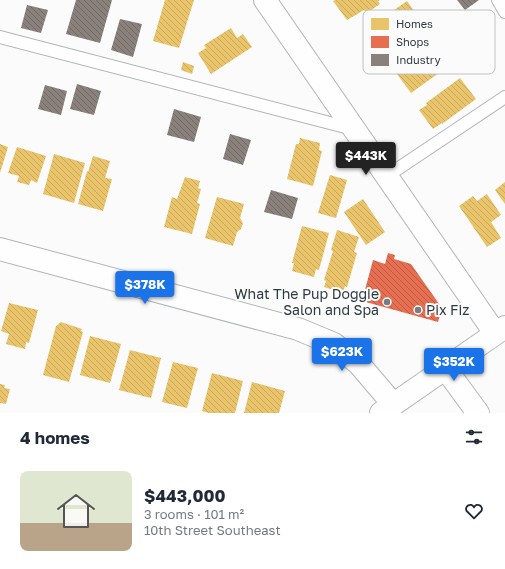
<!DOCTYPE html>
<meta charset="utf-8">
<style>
body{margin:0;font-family:"Golos Text",sans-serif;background:#f6f6f7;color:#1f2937;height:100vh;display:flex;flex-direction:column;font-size:15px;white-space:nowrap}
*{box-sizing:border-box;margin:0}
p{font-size:13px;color:#747a83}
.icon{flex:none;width:22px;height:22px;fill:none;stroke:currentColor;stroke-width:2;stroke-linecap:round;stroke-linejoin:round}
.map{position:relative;height:413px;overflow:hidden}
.drawer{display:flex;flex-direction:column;background:#fff;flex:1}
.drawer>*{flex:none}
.price{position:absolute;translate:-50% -34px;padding:0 9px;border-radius:4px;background:#1a73e8;color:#fff;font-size:13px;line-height:26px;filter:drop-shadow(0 1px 2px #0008)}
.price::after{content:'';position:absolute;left:50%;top:24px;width:12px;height:9px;margin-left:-6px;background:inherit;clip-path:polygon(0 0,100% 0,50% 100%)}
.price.on{background:#222;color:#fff}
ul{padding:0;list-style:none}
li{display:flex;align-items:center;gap:12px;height:100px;padding:0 20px}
li span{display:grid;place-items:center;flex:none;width:112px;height:80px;border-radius:8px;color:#555}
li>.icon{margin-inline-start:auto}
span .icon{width:48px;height:48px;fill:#fffc;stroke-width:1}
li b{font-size:17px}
h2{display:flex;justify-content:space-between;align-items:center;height:48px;padding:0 20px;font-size:17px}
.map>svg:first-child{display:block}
</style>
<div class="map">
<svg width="505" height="413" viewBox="0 0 505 413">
<defs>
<pattern id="homes-back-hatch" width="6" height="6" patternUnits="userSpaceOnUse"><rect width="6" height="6" fill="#e9c46a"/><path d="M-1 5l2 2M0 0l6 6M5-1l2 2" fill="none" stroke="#c8a95d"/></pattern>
<pattern id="shops-back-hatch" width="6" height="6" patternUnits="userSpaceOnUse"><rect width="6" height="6" fill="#e76f51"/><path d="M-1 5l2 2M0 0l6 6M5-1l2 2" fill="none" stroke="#bc5c45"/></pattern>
<pattern id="industry-back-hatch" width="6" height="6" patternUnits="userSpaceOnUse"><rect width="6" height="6" fill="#8a817c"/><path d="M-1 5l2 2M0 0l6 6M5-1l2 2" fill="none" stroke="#716b67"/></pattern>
</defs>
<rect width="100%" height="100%" fill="#fbfbfb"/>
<path fill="url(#homes-back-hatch)" d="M 165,0 L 194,0 L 179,48 L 153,41 Z
M 335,0 L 380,0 L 378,1 L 380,4 L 367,13 L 364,10 L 347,20 L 333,1 Z
M 407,1 L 414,11 L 405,17 L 413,29 L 402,36 L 404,39 L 391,49 L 388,45 L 379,52 L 364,31 Z
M 231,28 L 237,38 L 243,34 L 252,47 L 211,74 L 198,53 L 206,48 L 204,45 Z
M 426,46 L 443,70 L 411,93 L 394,70 Z
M 183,62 L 194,66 L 192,74 L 181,70 Z
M 460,78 L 476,99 L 442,124 L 442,123 L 433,129 L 419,110 L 427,105 L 426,103 Z
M 300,138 L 320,143 L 319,150 L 322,151 L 313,186 L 287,179 L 296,144 L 299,144 Z
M 0,144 L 8,147 L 0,173 Z
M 17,147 L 46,156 L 37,183 L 31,180 L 29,185 L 17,182 L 19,176 L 8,173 Z
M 54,154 L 85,163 L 74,203 L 43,194 Z
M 93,156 L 110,161 L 105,178 L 112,179 L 103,211 L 78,204 L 87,171 L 88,172 Z
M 330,175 L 347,180 L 336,218 L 318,213 Z
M 185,177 L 200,181 L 198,188 L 201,189 L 197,203 L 200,204 L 192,234 L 164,227 L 172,197 L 177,199 Z
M 505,182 L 505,204 L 495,190 Z
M 487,194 L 501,215 L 491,222 L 501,238 L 487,247 L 459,206 L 473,196 L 477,201 Z
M 217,197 L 244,204 L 240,218 L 243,223 L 241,229 L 237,232 L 233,246 L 205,238 Z
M 363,199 L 385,232 L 366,245 L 344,212 Z
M 302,226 L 329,233 L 319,270 L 316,269 L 314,277 L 292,271 L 294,263 L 292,263 Z
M 337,230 L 359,237 L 354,252 L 357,253 L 347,287 L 345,286 L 343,293 L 324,287 L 326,281 L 324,280 L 333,251 L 331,250 Z
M 9,303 L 38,310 L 29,343 L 26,342 L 25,349 L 6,344 L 9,334 L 1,331 Z
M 61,322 L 82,329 L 81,331 L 83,332 L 69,382 L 43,375 L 56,326 Z
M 90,336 L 121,344 L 110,383 L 80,375 Z
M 130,350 L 161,358 L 151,398 L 119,390 Z
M 173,362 L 198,368 L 187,408 L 162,402 Z
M 212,373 L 243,381 L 235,413 L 209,413 L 202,411 Z
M 252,382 L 285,391 L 279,413 L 244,413 Z
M 0,384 L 5,385 L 4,388 L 10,389 L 6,404 L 0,403 Z"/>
<path fill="url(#shops-back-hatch)" d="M 388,253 L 395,255 L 394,259 L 411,264 L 442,308 L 438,322 L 362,301 L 373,260 L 385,264 Z"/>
<path fill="url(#industry-back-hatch)" d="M 76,0 L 112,0 L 100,43 L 66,34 Z
M 457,0 L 479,0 L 465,10 Z
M 27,5 L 48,10 L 41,33 L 21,28 Z
M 120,19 L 142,24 L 133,57 L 111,50 Z
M 77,84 L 101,91 L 94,115 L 70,109 Z
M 45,85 L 67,91 L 61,115 L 38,109 Z
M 174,109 L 201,117 L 194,142 L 167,135 Z
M 230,134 L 251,140 L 243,165 L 223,159 Z
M 271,190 L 298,198 L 292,219 L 264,212 Z"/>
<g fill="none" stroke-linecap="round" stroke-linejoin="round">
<defs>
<path id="service" d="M 498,0 L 505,12
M 0,37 L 353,129
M 387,176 L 505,97"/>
<path id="minor" d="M 265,0 L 495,333
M 0,249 L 298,329 L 334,344 L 359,364 L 393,404
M 445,368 L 478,413"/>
<path id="secondary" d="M 381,413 L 505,327"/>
</defs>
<use href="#service" stroke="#b1b6ba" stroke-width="14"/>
<use href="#minor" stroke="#b1b6ba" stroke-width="24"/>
<use href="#secondary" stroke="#b1b6ba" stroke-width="24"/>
<use href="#service" stroke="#fefefe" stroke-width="12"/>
<use href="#minor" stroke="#fefefe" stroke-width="22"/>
<use href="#secondary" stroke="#fefefe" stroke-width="22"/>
</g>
<g fill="#757e82" stroke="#fbfbfb" stroke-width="1.5">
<circle cx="387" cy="302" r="4"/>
<circle cx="418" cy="310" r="4"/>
</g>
<g text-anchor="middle" stroke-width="4" stroke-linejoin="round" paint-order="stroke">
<g font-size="14" fill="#2d3b41" stroke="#fbfbfb" text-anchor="end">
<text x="379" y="299">What The Pup Doggie<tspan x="379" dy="16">Salon and Spa</tspan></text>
<text x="426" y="315" text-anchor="start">Pix Fiz</text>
</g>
</g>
<rect x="363" y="10" width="132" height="64" rx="6" fill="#fbfbfb" stroke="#bdc1c3" stroke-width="1"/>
<rect x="371" y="18" width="18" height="12" fill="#e9c46a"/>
<rect x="371" y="36" width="18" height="12" fill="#e76f51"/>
<rect x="371" y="54" width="18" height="12" fill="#8a817c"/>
<g font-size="11" fill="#2d3b41">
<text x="396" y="28">Homes</text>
<text x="396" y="46">Shops</text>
<text x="396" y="64">Industry</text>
</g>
</svg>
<b class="price on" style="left:366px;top:176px">$443K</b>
<b class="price" style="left:145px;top:305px">$378K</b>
<b class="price" style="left:342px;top:372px">$623K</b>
<b class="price" style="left:454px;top:382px">$352K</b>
</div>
<section class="drawer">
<h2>4 homes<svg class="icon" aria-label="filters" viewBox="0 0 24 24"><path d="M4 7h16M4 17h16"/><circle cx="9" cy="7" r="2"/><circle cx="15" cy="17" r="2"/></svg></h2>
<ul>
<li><span style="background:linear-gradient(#dfe7d0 65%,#b9a48a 0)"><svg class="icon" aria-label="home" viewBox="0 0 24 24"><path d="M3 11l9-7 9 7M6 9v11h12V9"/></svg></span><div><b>$443,000</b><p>3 rooms · 101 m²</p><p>10th Street Southeast</p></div><svg class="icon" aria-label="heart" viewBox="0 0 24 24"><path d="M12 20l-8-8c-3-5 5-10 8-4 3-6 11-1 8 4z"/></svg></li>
</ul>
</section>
